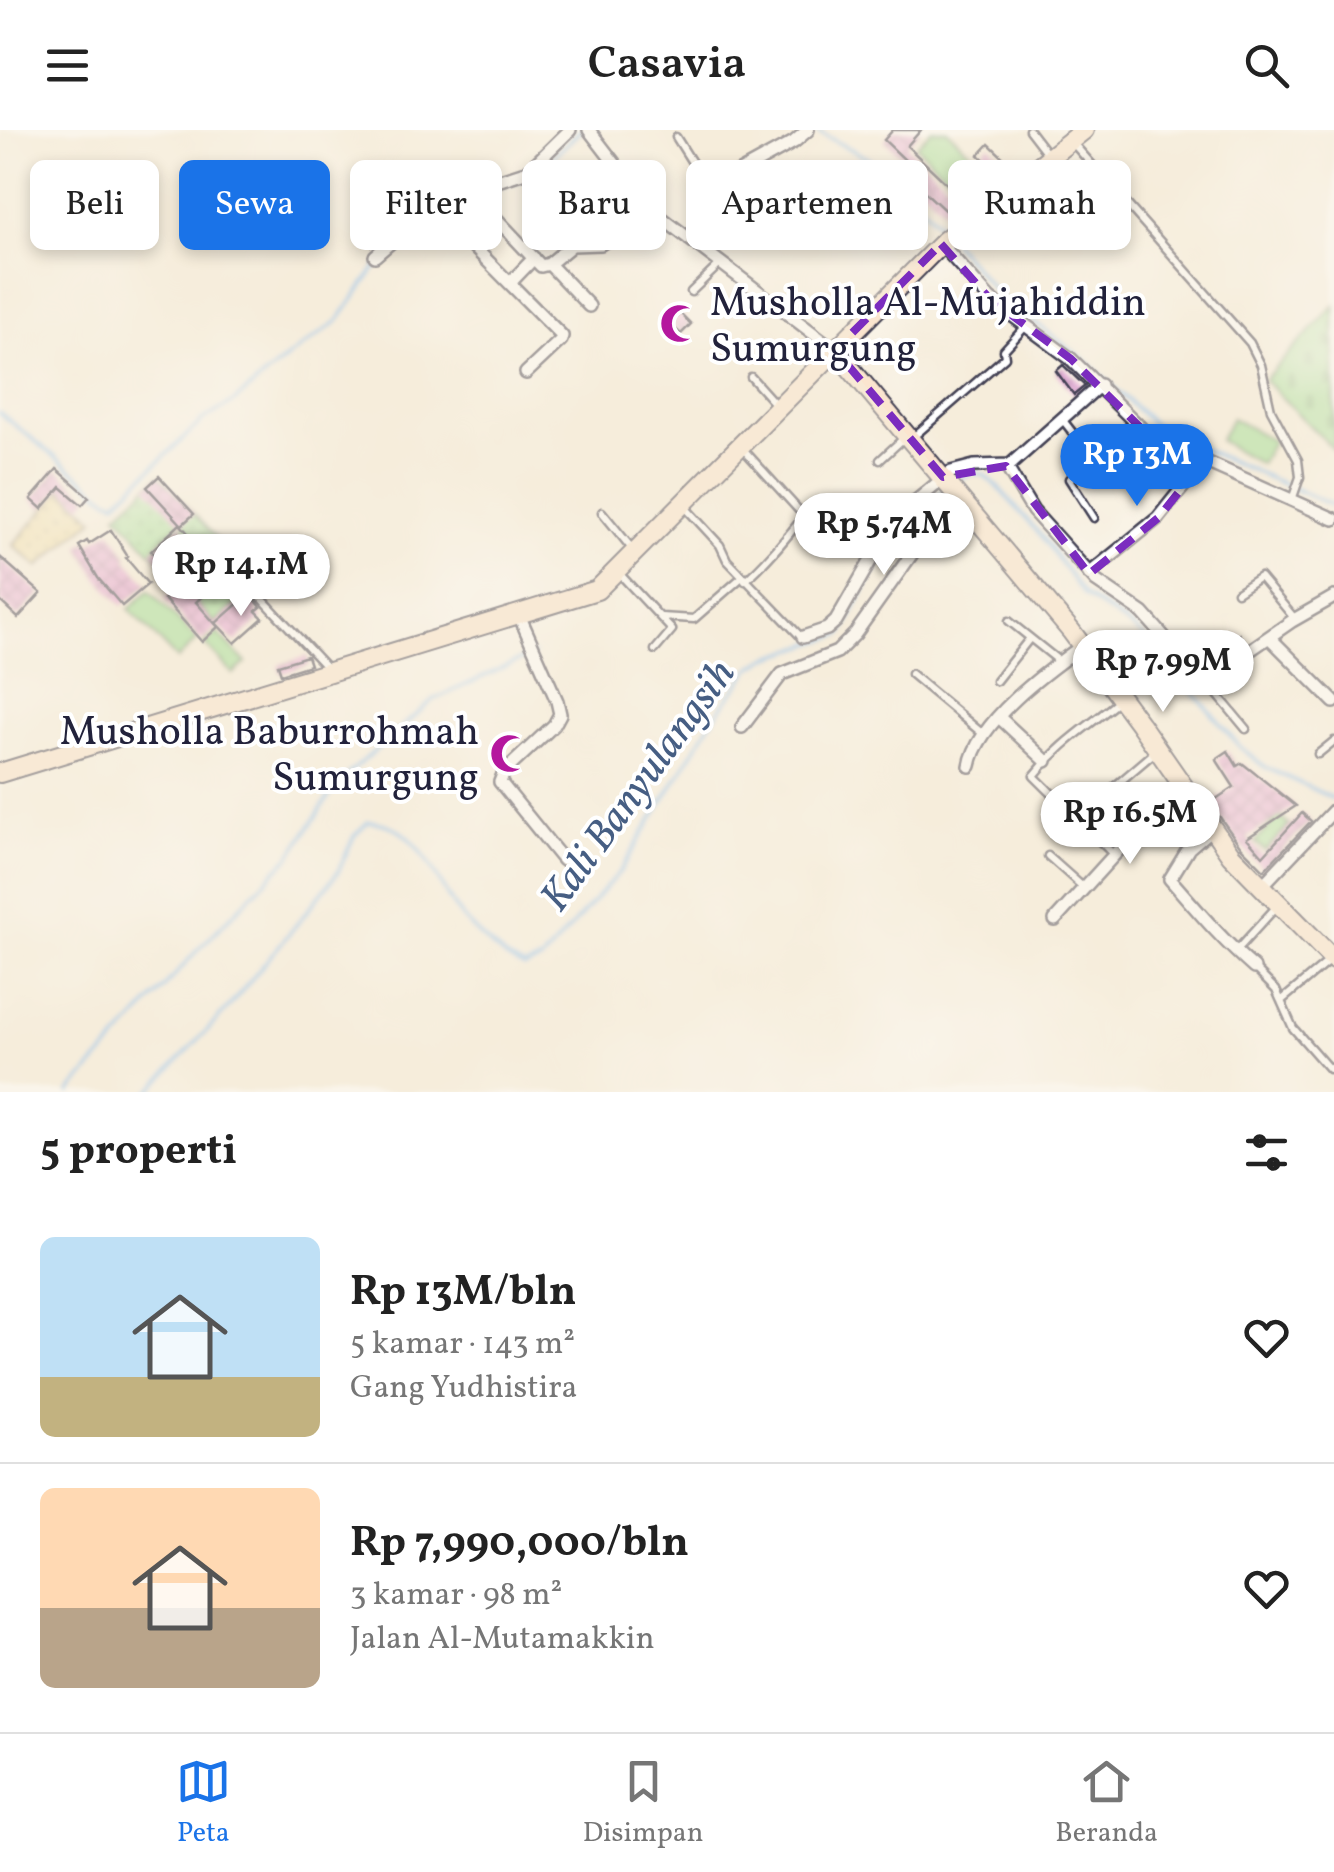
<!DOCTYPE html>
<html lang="id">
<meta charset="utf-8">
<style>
body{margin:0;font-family:Vollkorn,serif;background:#f2f2f2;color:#222;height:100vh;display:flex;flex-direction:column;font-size:38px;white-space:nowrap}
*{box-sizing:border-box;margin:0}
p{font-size:32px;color:#767676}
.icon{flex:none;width:55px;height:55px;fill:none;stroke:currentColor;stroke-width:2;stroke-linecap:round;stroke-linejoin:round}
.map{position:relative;height:962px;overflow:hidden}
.drawer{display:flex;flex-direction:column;background:#fff;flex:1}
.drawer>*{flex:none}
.guide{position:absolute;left:30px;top:30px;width:1275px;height:90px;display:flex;gap:20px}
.price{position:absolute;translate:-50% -85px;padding:0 22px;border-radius:35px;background:#fff;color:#222;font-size:32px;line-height:65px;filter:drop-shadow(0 2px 5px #0008)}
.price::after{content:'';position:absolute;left:50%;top:60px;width:30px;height:22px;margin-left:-15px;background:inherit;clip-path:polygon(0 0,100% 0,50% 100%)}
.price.selected{background:#1a73e8;color:#fff}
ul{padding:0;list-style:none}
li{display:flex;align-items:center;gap:30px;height:250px;padding:0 40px}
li+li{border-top:2px solid #e0e0e0}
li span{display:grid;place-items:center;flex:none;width:280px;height:200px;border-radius:15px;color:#555}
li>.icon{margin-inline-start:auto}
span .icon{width:120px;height:120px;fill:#fffc;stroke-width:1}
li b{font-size:42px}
h2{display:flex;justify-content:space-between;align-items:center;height:120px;padding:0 40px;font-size:42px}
.chip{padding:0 35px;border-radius:15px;background:#fff;box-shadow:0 5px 15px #0003;font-size:35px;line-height:90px}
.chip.selected{background:#1a73e8;color:#fff}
header{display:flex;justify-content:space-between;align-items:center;height:130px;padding:0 40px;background:#fff;font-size:45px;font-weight:600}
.tab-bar{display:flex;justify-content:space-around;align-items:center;height:140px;border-top:2px solid #e0e0e0;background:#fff;font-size:28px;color:#767676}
.tab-bar a{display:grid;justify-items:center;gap:5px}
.tab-bar .selected{color:#1a73e8}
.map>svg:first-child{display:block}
</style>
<header><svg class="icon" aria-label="menu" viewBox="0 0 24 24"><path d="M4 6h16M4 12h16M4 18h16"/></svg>Casavia<svg class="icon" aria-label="search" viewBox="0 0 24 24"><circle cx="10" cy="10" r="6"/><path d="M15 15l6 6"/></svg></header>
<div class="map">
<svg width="1334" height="962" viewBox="0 0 1334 962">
<defs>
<pattern id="grass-dots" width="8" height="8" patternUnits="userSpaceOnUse" patternTransform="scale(2.5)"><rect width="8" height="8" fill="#9ddd92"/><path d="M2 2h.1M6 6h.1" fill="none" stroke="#87bd7f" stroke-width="1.8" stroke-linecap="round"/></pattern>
<pattern id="sand-dots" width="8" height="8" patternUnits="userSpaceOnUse" patternTransform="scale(2.5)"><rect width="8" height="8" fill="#eeda9e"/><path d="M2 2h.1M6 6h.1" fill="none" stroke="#ccbb89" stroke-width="1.8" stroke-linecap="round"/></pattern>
<pattern id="cemetery-stones" width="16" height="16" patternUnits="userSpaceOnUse" patternTransform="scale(2.5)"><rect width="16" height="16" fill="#9ddd92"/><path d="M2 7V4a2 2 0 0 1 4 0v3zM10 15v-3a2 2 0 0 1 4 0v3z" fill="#87bd7f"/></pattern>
<pattern id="building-cross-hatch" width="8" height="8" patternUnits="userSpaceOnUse" patternTransform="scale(2.5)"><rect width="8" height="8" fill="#e4a0d3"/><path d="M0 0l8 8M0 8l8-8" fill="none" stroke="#b882ac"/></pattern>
</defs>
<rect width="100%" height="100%" fill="#fff"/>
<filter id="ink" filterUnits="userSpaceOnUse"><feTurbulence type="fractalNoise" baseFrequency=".01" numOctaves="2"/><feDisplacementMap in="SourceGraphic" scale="20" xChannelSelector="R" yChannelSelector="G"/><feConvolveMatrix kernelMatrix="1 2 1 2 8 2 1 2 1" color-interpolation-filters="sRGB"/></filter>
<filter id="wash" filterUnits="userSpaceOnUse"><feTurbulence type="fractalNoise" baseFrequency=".0048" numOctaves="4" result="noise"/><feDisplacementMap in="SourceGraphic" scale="40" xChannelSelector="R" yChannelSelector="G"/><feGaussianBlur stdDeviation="2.25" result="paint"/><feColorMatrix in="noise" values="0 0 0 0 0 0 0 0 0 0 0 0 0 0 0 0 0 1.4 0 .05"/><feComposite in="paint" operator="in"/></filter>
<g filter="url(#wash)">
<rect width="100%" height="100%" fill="#f6eddb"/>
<path fill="url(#grass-dots)" stroke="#608066" stroke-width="2.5" d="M 159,346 L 259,455 L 215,493 L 117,384 Z"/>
<path fill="url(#sand-dots)" stroke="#887e6c" stroke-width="2.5" d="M 62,360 L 94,389 L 38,437 L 13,415 Z"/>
<path fill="url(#cemetery-stones)" stroke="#608066" stroke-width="2.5" d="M 1334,176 L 1334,320 L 1264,250 Z"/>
<path fill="#9ddd92" stroke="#608066" stroke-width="2.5" d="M 931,0 L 947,0 L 975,26 L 952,51 L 916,16 Z
M 1232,288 L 1273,311 L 1260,334 L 1219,310 Z
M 149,460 L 197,510 L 177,529 L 129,479 Z
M 218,503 L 246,533 L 233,544 L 205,514 Z
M 1279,686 L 1289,695 L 1265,721 L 1255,712 Z"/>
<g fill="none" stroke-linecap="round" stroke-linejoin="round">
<path stroke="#7cb8ee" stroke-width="4" d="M 814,0 L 866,27 L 896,48 L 945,101
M 454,91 L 493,59 L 533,46 L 581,0
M 953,112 L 996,163 L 1086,231 L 1152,293 L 1182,310 L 1334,376
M 394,116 L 446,96
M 0,283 L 107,368 L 116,372 L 203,290 L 235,271 L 288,227 L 338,191 L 384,126
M 952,352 L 973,343 L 984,345 L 998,357 L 1043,408 L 1084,465 L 1132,497 L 1156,517 L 1240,617 L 1265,637 L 1334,669
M 70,962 L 194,824 L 291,725 L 338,653 L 433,570 L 533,524
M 149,962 L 227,879 L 296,795 L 338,742 L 354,706 L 368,692 C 416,690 435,750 458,782 C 470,798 506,832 525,837 L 542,830 L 621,740 L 715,586 L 751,538 L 767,528 L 842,504 L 881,427 L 906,394 L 945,358"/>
</g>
<g id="blocks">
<path fill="url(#building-cross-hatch)" d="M 893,0 L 921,0 L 907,16 L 969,75 L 953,88 L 898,37 L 905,30 L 884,10 Z
M 989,14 L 1011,35 L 1001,45 L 979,25 Z
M 680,183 L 691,194 L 681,204 L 670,194 Z
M 1063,235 L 1085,256 L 1074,265 L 1056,241 Z
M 57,339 L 89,367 L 82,375 L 61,357 L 42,379 L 31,369 Z
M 159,346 L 194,384 L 182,395 L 147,357 Z
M 180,394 L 225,445 L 196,472 L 218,497 L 202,512 L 164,469 L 181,454 L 151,421 Z
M 111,400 L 128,427 L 126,428 L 148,454 L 122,476 L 98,448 L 79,416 L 87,411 L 89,414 Z
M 0,427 L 41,463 L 18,488 L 0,471 Z
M 234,437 L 246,451 L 238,459 L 225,445 Z
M 250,463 L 261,477 L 256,481 L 263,488 L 235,513 L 216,493 Z
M 1239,504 L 1245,512 L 1223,527 L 1218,520 Z
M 307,526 L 310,535 L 281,544 L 278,535 Z
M 1228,621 L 1237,636 L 1242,633 L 1296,676 L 1247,708 L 1263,726 L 1302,683 L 1311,691 L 1264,740 L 1241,717 L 1210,673 L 1234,657 L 1216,629 Z"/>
</g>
</g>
<g filter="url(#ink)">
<use href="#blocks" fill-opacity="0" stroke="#424053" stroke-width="2.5"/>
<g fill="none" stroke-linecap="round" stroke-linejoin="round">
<defs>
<path id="lane" d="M 1029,0 L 1049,26
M 676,7 L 715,69
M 1071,11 L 1250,213 L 1261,235 L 1271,280 L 1298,330 L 1300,347 L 1292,370
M 691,162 L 721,133
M 751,247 L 777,276
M 1062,289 L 1094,330
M 912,308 L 1005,227 L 1004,220 L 1025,197
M 743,319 L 804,386 C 786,408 767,432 745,451
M 880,330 L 905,307
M 685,377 L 720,415 L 727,430 L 802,508
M 602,382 L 633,420
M 1094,388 L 1069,349 L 1115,314
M 617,441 L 672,500 L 655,520
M 1237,462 L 1260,447 L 1295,489
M 257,463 L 328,539
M 661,487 L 694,489 L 742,447
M 1009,491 L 1059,531
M 911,544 L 983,604
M 996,551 L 1030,508
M 1207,552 L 1246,599
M 1318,624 L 1334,611
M 1095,673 L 1155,622
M 1113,724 L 1034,646 C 1061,612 1088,597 1120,570
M 1048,726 L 1084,758
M 1236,821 L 1278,775
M 1255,839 L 1276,860 L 1293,898 L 1329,939 L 1334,938
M 1281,871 L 1330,830"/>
<path id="street" d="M 589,0 L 652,82
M 475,66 L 541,136 L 549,134 L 589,176
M 446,89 L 562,206 L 561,210 L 526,243
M 689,109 L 734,45 L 794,12 L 808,0
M 941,114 L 990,169 L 1071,229 L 1150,307 L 1334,389
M 375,126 L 397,107 L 452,86 L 488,54 L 528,41 L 570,0
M 549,134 L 572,115 L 601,114 L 646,83 L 654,82 L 835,220
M 510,153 L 534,128
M 1006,336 L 1033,381 L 1096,451 L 1143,483 L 1204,552 L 1292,491 L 1334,467
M 1089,444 L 1158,388 L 1203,332
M 519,485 L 557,571 L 560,584 L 554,595 L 504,642 L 500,652 L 563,730
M 803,507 L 827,499 L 836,491 L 883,409 L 915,372 L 951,342 L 974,336 L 1010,335 L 1100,255
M 1269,507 L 1334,572
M 1000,588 L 1046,631
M 742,597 L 782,544 L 837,522 L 855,504 L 916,418 L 964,372
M 970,636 C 977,592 1047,541 1082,516
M 1211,699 L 1189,718 L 1170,749 C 1198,781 1221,809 1254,838
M 1260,758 L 1334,680
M 1055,790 L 1125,713 L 1186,663"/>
<path id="secondary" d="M 835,220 L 1071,501 L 1140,594 L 1231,725 L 1334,830
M 0,643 L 597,460 L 944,111 L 1084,0"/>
</defs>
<use href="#lane" stroke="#424053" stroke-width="11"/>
<use href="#street" stroke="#424053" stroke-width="16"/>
<use href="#secondary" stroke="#424053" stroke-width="22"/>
<use href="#lane" stroke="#fff" stroke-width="6"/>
<use href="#street" stroke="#fff" stroke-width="11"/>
<use href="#secondary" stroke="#fbe5cf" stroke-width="18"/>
</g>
</g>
<path d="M0 0H1334V962H0ZM 941,114 L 990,169 L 1071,229 L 1147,304 L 1203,332 L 1158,388 L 1089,444 L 1006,336 L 943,347 L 835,220 Z" fill="#f6eddb" fill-opacity=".55" fill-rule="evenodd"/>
<path fill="none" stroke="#7b2cbf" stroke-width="8" stroke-dasharray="20 12" stroke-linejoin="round" d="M 941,114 L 990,169 L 1071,229 L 1147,304 L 1203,332 L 1158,388 L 1089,444 L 1006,336 L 943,347 L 835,220 Z"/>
<defs>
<symbol id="mosque-bare" viewBox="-9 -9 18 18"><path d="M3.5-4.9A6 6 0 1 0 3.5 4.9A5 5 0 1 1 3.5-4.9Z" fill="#b5179e" stroke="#fff" stroke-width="2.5" paint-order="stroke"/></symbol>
</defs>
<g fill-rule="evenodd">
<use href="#mosque-bare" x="652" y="166" width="55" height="55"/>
<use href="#mosque-bare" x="482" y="596" width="55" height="55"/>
</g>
<g text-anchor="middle" stroke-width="8" stroke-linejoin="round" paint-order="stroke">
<g font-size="40" fill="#22223b" stroke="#fff" text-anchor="start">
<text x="710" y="185">Musholla Al-Mujahiddin<tspan x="710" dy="46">Sumurgung</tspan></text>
<text x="479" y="614" text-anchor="end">Musholla Baburrohmah<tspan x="479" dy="46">Sumurgung</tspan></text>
</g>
<g font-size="42" font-style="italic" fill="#465e83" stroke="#fff">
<text transform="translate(636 654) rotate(-54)" y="15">Kali Banyulangsih</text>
</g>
</g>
</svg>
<b class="price selected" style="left:1137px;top:379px">Rp 13M</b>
<b class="price" style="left:884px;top:448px">Rp 5.74M</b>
<b class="price" style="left:241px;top:489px">Rp 14.1M</b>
<b class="price" style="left:1163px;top:585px">Rp 7.99M</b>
<b class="price" style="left:1130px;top:737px">Rp 16.5M</b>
<div class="guide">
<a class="chip">Beli</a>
<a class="chip selected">Sewa</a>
<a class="chip">Filter</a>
<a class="chip">Baru</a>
<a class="chip">Apartemen</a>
<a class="chip">Rumah</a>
</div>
</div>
<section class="drawer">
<h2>5 properti<svg class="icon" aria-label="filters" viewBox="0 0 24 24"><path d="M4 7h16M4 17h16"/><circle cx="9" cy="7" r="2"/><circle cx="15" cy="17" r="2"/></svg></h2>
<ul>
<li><span style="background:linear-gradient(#bfe0f5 70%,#c2b280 0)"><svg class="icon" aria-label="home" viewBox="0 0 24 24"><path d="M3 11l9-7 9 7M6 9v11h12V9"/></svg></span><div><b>Rp 13M/bln</b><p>5 kamar · 143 m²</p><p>Gang Yudhistira</p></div><svg class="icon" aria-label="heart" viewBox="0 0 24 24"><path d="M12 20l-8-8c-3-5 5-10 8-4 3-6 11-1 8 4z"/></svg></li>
<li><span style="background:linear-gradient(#ffd9b3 60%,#b9a48a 0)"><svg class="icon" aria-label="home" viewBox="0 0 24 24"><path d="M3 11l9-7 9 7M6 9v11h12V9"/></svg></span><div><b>Rp 7,990,000/bln</b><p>3 kamar · 98 m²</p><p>Jalan Al-Mutamakkin</p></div><svg class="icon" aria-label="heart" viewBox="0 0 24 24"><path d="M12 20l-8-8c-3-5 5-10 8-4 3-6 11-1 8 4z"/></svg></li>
</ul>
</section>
<nav class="tab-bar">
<a class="selected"><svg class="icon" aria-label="map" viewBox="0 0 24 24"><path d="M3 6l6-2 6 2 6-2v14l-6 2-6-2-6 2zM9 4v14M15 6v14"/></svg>Peta</a>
<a><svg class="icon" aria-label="saved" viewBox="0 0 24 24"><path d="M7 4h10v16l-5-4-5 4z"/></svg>Disimpan</a>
<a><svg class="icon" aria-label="home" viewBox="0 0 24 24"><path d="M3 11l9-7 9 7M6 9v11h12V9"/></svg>Beranda</a>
</nav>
